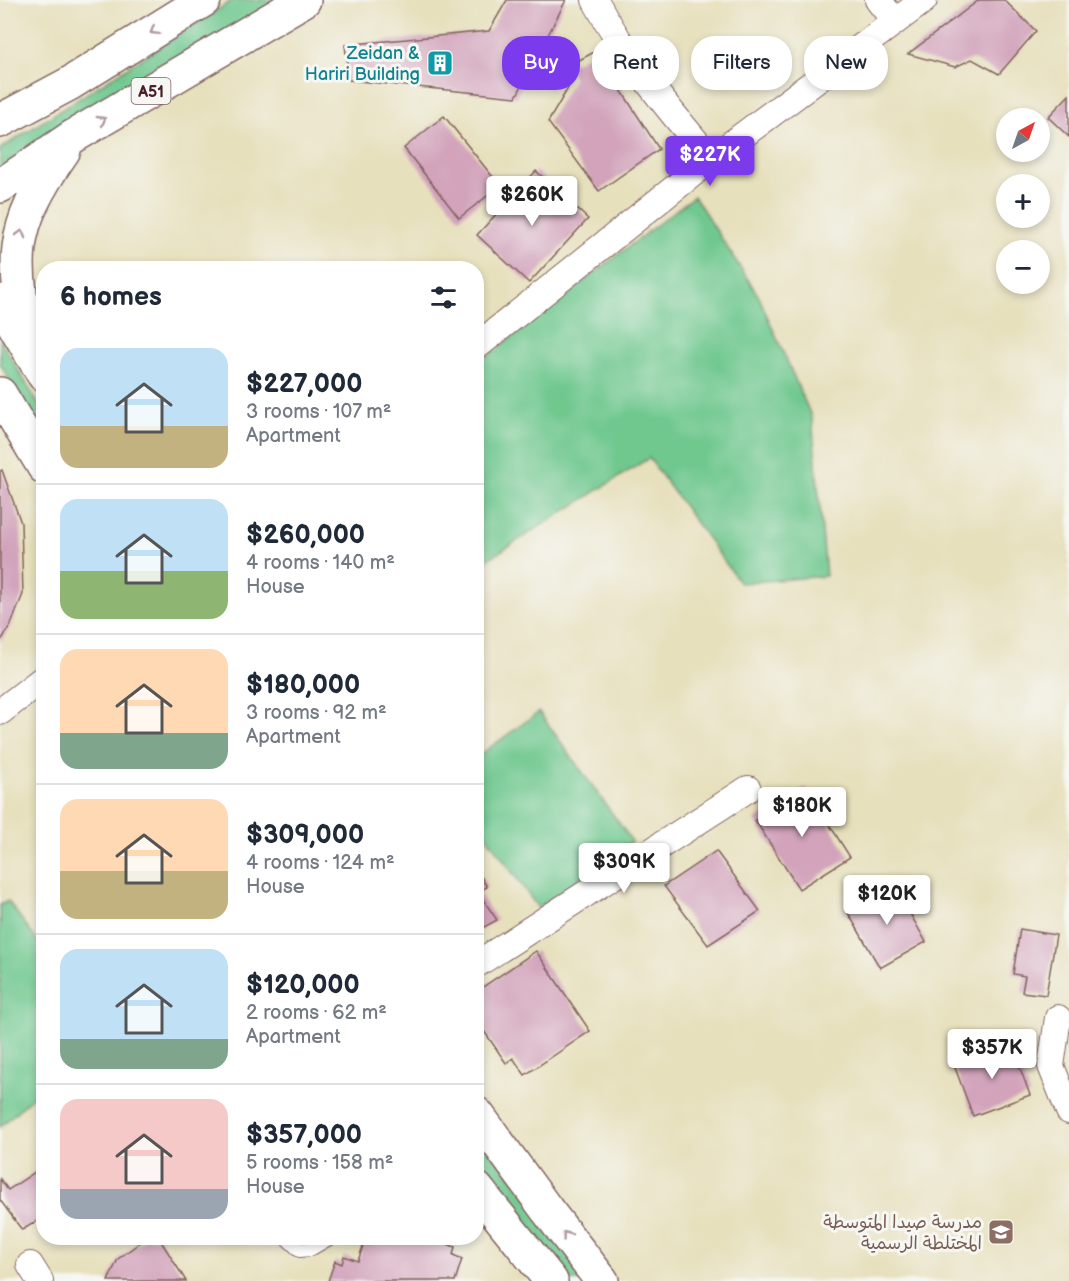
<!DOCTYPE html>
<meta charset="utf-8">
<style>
body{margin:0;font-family:"Balsamiq Sans","Playpen Sans Arabic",sans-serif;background:#f2f2f3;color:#1f2937;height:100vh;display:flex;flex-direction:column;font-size:22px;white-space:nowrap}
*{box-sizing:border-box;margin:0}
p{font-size:20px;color:#747a83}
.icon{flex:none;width:33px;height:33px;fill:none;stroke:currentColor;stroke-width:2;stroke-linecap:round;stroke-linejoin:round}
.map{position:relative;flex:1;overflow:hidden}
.drawer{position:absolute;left:36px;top:261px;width:448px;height:984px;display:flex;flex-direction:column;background:#fff;border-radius:24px;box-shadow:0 3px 9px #0003}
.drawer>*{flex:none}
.hud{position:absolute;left:502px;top:36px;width:476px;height:54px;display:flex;gap:12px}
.needle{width:39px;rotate:40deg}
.tools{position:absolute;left:996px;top:108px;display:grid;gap:12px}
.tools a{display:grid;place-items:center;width:54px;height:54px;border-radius:50%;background:#fff;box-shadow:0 3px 9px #0003;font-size:30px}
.price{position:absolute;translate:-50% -51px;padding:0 14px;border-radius:6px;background:#fff;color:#222;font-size:20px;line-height:39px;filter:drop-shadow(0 2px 3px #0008)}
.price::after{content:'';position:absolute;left:50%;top:36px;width:18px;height:14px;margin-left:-9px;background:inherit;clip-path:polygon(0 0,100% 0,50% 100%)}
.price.on{background:#7c3aed;color:#fff}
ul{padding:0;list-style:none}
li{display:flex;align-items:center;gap:18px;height:150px;padding:0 24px}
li+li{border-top:2px solid #e0e1e3}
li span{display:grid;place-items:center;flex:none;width:168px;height:120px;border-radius:18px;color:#555}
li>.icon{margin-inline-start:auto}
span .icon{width:72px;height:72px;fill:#fffc;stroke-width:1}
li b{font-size:26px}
h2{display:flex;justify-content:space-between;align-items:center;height:72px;padding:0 24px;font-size:26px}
.tag{padding:0 21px;border-radius:24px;background:#fff;box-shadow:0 3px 9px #0003;font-size:21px;line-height:54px}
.tag.on{background:#7c3aed;color:#fff}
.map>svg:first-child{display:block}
</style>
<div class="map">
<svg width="1069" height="1281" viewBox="0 0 1069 1281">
<rect width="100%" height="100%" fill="#f6f6f2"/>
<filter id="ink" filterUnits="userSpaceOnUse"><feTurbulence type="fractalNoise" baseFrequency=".0167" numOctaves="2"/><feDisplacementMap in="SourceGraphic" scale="12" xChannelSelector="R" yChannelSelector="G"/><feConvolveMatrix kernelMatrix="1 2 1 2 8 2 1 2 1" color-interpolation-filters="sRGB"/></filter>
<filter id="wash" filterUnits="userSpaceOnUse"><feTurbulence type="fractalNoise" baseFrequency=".008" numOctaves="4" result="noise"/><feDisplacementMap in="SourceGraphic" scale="24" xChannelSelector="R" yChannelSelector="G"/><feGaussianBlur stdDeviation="1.35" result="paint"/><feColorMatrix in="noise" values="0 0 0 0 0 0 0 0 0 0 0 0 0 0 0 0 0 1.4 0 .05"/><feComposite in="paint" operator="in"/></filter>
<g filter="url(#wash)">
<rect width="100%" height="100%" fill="#e7e0bd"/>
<path fill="#6fc88f" stroke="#5c745d" stroke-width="1.5" d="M 233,0 L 280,0 L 0,171 L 0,149 Z
M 694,196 L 758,295 L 812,418 L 826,576 L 740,583 L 649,458 L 477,566 L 477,364 Z
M 0,339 L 43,412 L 43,440 L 0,363 Z
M 539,712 L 632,841 L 538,908 L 477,823 L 477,757 Z
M 8,901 L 43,949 L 44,1086 L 0,1127 L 0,905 Z
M 477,1135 L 595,1281 L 571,1281 L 477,1166 Z"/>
<g id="blocks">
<path fill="#d2a3bb" d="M 507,0 L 566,0 L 516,97 L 349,80 L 345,45 L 489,31 Z
M 979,0 L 1004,0 L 1036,31 L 999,74 L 972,59 L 955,67 L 908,54 Z
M 596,51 L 659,149 L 599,191 L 548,122 L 574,78 L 568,66 Z
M 1069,95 L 1069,137 L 1048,117 Z
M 444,116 L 500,186 L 459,218 L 404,148 Z
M 536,171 L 588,219 L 529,283 L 477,235 Z
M 2,470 L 21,523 L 23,594 L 10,627 L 0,642 L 0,471 Z
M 806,788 L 850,857 L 799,889 L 755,820 Z
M 716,851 L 760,911 L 708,945 L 664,886 Z
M 477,870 L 487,887 L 478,892 L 497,920 L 477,931 Z
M 894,885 L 926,942 L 880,968 L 847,911 Z
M 1020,929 L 1056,935 L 1046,995 L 1022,992 L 1025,976 L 1013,974 Z
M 536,951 L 590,1031 L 525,1075 L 513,1058 L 506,1063 L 477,1021 L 477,1009 L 480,1006 L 477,1001 L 477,991 Z
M 1011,1044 L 1030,1095 L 973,1116 L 954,1065 Z
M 44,1166 L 44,1217 L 22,1230 L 0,1200 L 0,1179 L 8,1190 Z
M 146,1238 L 159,1238 L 186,1281 L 108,1281 L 118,1259 Z
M 372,1238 L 441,1238 L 440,1241 L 455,1247 L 453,1255 L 462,1259 L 455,1281 L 328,1281 L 335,1261 L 342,1264 L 344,1256 L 358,1261 L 364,1243 L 369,1245 Z"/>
</g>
</g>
<g filter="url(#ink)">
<use href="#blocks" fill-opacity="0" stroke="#81635e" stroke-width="1.5"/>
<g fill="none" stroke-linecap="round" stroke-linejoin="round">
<defs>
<path id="service" d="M 287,1238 L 300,1250 L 310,1249 L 329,1238"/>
<path id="minor" d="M 595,0 C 626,58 668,109 711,159
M 878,0 L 894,20
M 477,346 L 711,159 L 924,0
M 0,712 L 44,678
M 477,964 L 748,789
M 1058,1018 L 1051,1066 L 1069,1111
M 30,1265 L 40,1281"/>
<path id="primary" d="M 0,301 L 44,375
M 0,394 L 44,467
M 477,1114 L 547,1210 L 602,1281
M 477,1189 L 551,1281"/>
<path id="trunk" d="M 0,121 L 69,84 L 204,0
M 0,186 L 74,136 L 304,0
M 31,354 C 12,259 7,232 64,150
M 0,399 L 3,400"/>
</defs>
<use href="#service" stroke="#81635e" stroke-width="16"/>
<use href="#minor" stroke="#81635e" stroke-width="28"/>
<use href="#primary" stroke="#81635e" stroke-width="36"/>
<use href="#trunk" stroke="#81635e" stroke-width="36"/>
<use href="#service" stroke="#fff" stroke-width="14"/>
<use href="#minor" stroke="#fff" stroke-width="26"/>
<use href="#primary" stroke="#fff" stroke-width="33"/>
<use href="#trunk" stroke="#fff" stroke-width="33"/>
</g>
<defs><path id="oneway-chevron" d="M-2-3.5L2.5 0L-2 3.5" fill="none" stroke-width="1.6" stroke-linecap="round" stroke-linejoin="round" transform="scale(1.5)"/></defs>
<g stroke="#ae9aa0">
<use href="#oneway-chevron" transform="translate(154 31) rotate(148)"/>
<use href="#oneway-chevron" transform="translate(102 120) rotate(-30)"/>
<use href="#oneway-chevron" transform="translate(21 234) rotate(-75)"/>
<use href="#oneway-chevron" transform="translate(566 1235) rotate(-127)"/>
</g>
</g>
<defs>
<symbol id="building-square" viewBox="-11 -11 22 22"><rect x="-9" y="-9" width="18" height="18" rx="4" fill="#0f9aa8" stroke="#f6f6f2"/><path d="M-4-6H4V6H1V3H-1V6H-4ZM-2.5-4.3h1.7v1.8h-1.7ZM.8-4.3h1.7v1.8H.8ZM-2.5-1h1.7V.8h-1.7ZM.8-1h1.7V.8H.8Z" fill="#fff"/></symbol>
<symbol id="school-square" viewBox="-11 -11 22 22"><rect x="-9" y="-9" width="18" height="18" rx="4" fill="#8d6e63" stroke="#f6f6f2"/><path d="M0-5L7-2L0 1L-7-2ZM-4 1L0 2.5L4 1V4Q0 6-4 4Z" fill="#fff"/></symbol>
</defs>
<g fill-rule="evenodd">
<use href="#building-square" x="425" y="48" width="30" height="30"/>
<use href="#school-square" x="986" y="1217" width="30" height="30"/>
</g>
<g text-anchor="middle" stroke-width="6" stroke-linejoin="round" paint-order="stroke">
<rect fill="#f6f6f2" stroke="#7e6067" stroke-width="1.5" x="131.5" y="78" width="39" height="26" rx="4.5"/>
<g font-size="16" font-weight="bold" fill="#4a1f2b">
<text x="151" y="97">A51</text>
</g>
<g font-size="18" fill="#0d838f" stroke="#f6f6f2" text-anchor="end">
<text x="420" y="59">Zeidan &amp;<tspan x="420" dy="21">Hariri Building</tspan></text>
</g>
<g font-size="18" fill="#785e54" stroke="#f6f6f2" text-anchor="end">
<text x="982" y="1228">مدرسة صيدا المتوسطة<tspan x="982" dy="21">المختلطة الرسمية</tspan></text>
</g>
</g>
</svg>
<div class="tools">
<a><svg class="needle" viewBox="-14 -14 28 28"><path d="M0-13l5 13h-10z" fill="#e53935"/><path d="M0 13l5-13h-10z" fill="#747a83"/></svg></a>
<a>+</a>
<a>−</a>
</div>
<b class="price on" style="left:710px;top:187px">$227K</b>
<b class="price" style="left:532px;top:227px">$260K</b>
<b class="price" style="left:802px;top:838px">$180K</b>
<b class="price" style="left:624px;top:894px">$309K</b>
<b class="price" style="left:887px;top:926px">$120K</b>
<b class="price" style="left:992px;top:1080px">$357K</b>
<div class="hud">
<a class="tag on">Buy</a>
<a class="tag">Rent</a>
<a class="tag">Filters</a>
<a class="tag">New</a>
</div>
<section class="drawer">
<h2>6 homes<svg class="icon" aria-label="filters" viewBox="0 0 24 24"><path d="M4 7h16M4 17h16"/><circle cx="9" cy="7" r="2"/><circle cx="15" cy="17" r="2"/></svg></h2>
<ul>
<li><span style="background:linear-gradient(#bfe0f5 65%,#c2b280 0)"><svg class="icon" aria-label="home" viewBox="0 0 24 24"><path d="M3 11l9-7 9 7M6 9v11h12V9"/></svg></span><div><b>$227,000</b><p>3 rooms · 107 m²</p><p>Apartment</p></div></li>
<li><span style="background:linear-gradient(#bfe0f5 60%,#8fb573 0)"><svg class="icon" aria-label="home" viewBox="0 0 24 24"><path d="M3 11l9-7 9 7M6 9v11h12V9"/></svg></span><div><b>$260,000</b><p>4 rooms · 140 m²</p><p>House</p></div></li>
<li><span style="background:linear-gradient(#ffd9b3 70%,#7fa58c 0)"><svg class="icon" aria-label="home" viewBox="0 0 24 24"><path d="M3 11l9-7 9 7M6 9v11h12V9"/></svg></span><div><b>$180,000</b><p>3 rooms · 92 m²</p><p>Apartment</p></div></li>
<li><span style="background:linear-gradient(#ffd9b3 60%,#c2b280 0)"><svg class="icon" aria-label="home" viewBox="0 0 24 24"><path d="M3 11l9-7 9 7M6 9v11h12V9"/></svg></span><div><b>$309,000</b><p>4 rooms · 124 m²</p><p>House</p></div></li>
<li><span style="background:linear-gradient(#bfe0f5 75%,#7fa58c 0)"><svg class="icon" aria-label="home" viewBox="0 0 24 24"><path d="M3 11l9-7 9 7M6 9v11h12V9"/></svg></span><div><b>$120,000</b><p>2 rooms · 62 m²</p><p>Apartment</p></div></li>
<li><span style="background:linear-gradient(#f6c9c9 75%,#9aa5b1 0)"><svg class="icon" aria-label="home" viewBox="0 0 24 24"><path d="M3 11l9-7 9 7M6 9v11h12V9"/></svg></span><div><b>$357,000</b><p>5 rooms · 158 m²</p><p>House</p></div></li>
</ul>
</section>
</div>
